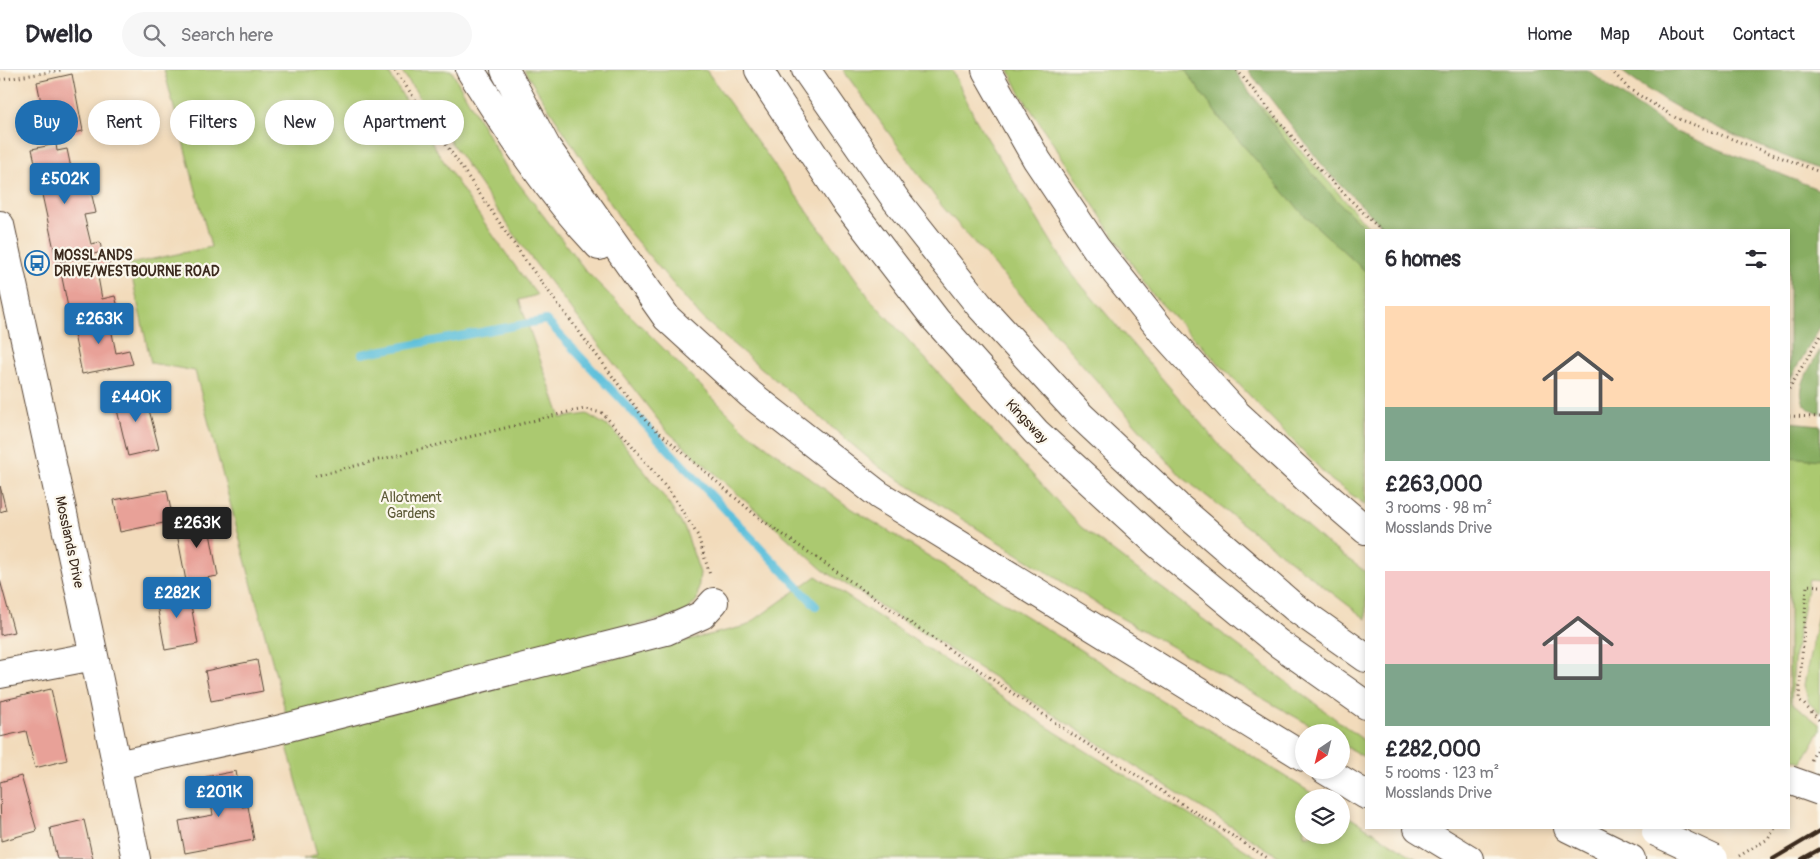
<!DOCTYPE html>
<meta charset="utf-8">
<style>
body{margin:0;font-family:Pangolin,sans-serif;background:#f7f7f7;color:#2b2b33;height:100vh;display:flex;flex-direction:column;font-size:19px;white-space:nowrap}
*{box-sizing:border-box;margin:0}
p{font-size:16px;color:#7c7c81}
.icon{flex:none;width:28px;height:28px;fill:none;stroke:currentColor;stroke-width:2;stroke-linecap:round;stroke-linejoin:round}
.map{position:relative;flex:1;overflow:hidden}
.side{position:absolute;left:1365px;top:159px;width:425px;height:600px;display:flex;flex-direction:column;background:#fff;border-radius:0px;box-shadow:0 2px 8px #0003}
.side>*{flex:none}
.hud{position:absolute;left:15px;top:30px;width:475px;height:45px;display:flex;gap:10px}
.needle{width:32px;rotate:215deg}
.buttons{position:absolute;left:1295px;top:654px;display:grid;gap:10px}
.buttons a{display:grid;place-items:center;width:55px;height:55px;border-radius:50%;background:#fff;box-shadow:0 2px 8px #0003;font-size:25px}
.price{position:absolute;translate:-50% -42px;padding:0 11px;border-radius:5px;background:#1f6fb2;color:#fff;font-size:16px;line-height:32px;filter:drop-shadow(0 1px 2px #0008)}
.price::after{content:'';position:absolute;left:50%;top:30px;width:15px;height:11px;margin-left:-8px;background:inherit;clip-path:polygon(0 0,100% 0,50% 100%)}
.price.selected{background:#222;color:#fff}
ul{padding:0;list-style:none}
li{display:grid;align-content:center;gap:10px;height:265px;padding:0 20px}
li span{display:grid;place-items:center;height:155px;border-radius:0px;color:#555}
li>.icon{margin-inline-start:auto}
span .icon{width:90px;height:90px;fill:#fffc;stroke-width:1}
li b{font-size:21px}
h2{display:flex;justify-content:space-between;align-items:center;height:60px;padding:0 20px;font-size:21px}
.tag{padding:0 18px;border-radius:22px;background:#fff;box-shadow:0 2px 8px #0003;font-size:18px;line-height:45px}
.tag.selected{background:#1f6fb2;color:#fff}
header{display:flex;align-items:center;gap:30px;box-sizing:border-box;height:70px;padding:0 25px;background:#fff;border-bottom:1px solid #e1e1e2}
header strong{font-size:24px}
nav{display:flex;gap:28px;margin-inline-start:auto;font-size:18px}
.search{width:350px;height:45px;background:#f7f7f7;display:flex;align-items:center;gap:12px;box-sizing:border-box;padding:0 18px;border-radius:28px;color:#7c7c81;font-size:19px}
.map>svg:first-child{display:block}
</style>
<header>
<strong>Dwello</strong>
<div class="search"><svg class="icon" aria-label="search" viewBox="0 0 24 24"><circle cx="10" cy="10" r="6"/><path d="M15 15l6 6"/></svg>Search here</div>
<nav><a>Home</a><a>Map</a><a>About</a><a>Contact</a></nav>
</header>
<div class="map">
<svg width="1820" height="789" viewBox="0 0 1820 789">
<rect width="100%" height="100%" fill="#fbf7ec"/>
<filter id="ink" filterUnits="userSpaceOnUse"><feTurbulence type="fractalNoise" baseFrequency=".02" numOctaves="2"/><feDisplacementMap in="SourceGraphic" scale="10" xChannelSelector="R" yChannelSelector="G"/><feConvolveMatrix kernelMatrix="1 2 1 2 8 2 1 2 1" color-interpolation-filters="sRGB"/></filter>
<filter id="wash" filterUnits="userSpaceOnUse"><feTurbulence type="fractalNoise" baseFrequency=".0096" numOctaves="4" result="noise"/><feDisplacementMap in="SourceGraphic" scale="20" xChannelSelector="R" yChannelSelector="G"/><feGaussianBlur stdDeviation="1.12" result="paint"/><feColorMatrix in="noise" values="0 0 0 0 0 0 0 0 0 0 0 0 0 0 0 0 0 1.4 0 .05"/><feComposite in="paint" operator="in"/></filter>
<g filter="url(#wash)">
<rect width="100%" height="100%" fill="#f2dbbb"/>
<path fill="#abc970" stroke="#737a47" d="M 164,0 L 387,0 C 434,77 481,153 537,225 L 519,230 L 561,348 L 587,344 L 612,359 L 665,428 L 685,459 L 700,503 L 697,530 L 685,543 L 287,647 L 195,301 L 151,293 L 129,194 L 211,177 Z
M 401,0 L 451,0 L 506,97 L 586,201 L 745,360 L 846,435 L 1318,727 L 1304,728 L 1304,765 L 1341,765 L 1341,742 L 1417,789 L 1283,789 L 823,500 L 666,360 L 528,184 Z
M 524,0 L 706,0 L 871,230 L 1081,457 L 1366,672 L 1366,688 L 1341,674 L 1341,662 L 1322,662 L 1107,540 L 879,397 L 702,248 L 629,162 Z
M 843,0 L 952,0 L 976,50 L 1070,202 L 1235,393 L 1326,473 L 1366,502 L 1366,549 L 1182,407 L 941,135 Z
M 1009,0 L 1230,0 L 1371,160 L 1366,160 L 1366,435 L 1331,410 L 1151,223 L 1020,23 Z
M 1789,356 L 1820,357 L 1820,510 L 1809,509 L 1795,580 L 1791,632 L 1820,655 L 1820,661 L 1802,692 L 1789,687 Z
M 816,506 L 1057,663 L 1260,789 L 303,789 L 317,785 L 285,669 L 746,556 Z
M 1820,534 L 1820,643 L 1809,633 L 1804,615 Z"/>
<path fill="#88ad62" stroke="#626c40" d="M 1185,0 L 1234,0 C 1272,55 1317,116 1368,160 L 1366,160 L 1366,202 L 1303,144 L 1221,50 Z
M 1248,0 L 1588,0 L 1612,19 L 1676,62 L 1820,120 L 1820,257 L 1789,311 L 1789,160 L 1386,160 L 1327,101 Z
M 1620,0 L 1820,0 L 1820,100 C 1751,73 1679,46 1620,0 Z
M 1820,280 L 1820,344 C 1785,333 1808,301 1820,280 Z
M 1789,352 L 1820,355 L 1820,390 L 1789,387 Z"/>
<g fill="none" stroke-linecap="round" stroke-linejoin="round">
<path stroke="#5dc0db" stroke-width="8" d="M 362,284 L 546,250 L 816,536"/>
</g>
<g id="blocks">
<path fill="#e8a198" d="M 72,4 L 83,61 L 48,68 L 37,12 Z
M 56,74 L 57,81 L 67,79 L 75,117 L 89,113 L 96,143 L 84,145 L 91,174 L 100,172 L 102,182 L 57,193 L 32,79 Z
M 108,188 L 110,199 L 97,201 L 102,229 L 115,226 L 118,237 L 70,247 L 60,198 Z
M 120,245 L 122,256 L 111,258 L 116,283 L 129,280 L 133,294 L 82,304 L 72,254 Z
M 144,320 L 159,379 L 128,386 L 114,327 Z
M 0,416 L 6,440 L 0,442 Z
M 167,420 L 173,451 L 120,462 L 114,430 Z
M 207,447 L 218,506 L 186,511 L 175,453 Z
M 0,510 L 14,562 L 0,565 Z
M 188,518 L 198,574 L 165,580 L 155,524 Z
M 257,590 L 263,621 L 211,631 L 205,601 Z
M 51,619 L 67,690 L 35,698 L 26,661 L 0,667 L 0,631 Z
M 236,701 L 242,737 L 248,736 L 254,770 L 185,783 L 179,751 L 213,745 L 206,707 Z
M 21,706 L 37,761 L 1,771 L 0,712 Z
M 84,750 L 93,789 L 57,789 L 50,758 Z"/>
</g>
</g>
<g filter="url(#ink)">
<use href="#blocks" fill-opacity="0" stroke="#564536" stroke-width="1"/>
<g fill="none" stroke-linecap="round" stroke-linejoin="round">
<defs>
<path id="minor" d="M 0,155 L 94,586 L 136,789
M 0,604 L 94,586
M 117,695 L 277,660 L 666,561 L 702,545 L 714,532"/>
<path id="highway" d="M 470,0 C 509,62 549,123 599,176
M 505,0 L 547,78 L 667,248 L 750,324 L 879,425 L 1304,687
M 759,0 L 772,22 L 843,129 L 936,250 L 1036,362 L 1159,475 L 1278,573 L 1366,635
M 806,0 L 896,130 L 979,235 L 1081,346 L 1177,436 L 1294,537 L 1366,588
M 986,0 L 1037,90 L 1096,178 L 1162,261 L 1237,344 L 1317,418 L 1366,460
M 1325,700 L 1366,725
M 1418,758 L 1469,789
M 1568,758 L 1631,789"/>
</defs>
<use href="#minor" stroke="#564536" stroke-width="30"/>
<use href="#highway" stroke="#564536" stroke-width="30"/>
<path stroke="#564536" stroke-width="3" stroke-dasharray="1 4" stroke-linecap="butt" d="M 395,0 L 525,190 L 646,351 L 759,448 L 1073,665 L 1269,789
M 1237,0 L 1318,98 L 1381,160
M 1611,0 L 1629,19 L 1676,48 L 1820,102
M 0,10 L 62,0
M 1789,319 L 1820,266
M 1789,346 L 1820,347
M 315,406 L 568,342 L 585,339 L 602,343 L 626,368 L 673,426 L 698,466 L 710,505
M 1820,516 L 1807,515 L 1799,629 L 1820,651
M 1811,690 L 1820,673
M 1739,786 L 1768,769 L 1775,758"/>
<use href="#minor" stroke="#fff" stroke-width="28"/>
<use href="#highway" stroke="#fff" stroke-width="28"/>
<path stroke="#3b2a1e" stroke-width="4" d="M 1773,789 L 1820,761
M 1802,789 L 1820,779"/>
<defs>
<path id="highway-bridge" d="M 1789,710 L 1820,721
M 1656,762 L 1714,789"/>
</defs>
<use href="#highway-bridge" stroke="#564536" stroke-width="30" stroke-linecap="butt"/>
<use href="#highway-bridge" stroke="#fff" stroke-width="28"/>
</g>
</g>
<defs>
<symbol id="bus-ring" viewBox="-11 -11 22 22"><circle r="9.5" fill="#fbf7ec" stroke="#1f6fb2" stroke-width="1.5"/><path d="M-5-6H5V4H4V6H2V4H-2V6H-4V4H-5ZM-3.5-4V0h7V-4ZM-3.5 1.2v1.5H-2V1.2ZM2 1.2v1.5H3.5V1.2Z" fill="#1f6fb2"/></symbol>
</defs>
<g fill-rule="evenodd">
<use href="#bus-ring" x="23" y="179" width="28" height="28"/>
</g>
<g text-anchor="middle" stroke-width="4.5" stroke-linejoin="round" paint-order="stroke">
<g font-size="14" font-weight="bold" fill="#3b2a1e" stroke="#fbf7ec" text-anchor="start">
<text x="54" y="190">MOSSLANDS<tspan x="54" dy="16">DRIVE/WESTBOURNE ROAD</tspan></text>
</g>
<g font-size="14" fill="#3b2a1e" stroke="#fbf7ec">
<text transform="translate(1027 351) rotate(47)" y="5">Kingsway</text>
<text transform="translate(70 472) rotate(78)" y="5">Mosslands Drive</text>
</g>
<g font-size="14" fill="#5d5a37" stroke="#fbf7ec">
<text x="411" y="432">Allotment<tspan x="411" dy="16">Gardens</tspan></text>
</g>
</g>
</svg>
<div class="buttons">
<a><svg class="needle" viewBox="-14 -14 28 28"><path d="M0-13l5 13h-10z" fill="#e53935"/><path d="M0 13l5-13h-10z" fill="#7c7c81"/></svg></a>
<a><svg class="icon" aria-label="layers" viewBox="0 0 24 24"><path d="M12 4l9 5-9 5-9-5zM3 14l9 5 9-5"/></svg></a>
</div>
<b class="price" style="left:65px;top:135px">£502K</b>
<b class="price" style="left:99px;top:275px">£263K</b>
<b class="price" style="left:136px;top:353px">£440K</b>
<b class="price selected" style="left:197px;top:479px">£263K</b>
<b class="price" style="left:177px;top:549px">£282K</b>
<b class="price" style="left:219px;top:748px">£201K</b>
<div class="hud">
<a class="tag selected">Buy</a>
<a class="tag">Rent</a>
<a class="tag">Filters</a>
<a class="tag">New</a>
<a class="tag">Apartment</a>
</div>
<section class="side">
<h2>6 homes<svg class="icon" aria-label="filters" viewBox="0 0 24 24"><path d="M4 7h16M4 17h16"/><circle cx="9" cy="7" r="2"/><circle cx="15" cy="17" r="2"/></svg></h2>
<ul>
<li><span style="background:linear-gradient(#ffd9b3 65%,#7fa58c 0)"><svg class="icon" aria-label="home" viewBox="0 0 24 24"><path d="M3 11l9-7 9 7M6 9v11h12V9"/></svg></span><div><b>£263,000</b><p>3 rooms · 98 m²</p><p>Mosslands Drive</p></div></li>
<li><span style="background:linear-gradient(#f6c9c9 60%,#7fa58c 0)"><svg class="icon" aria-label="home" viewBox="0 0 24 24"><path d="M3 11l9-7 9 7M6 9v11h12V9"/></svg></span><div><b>£282,000</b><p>5 rooms · 123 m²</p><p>Mosslands Drive</p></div></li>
</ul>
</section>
</div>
